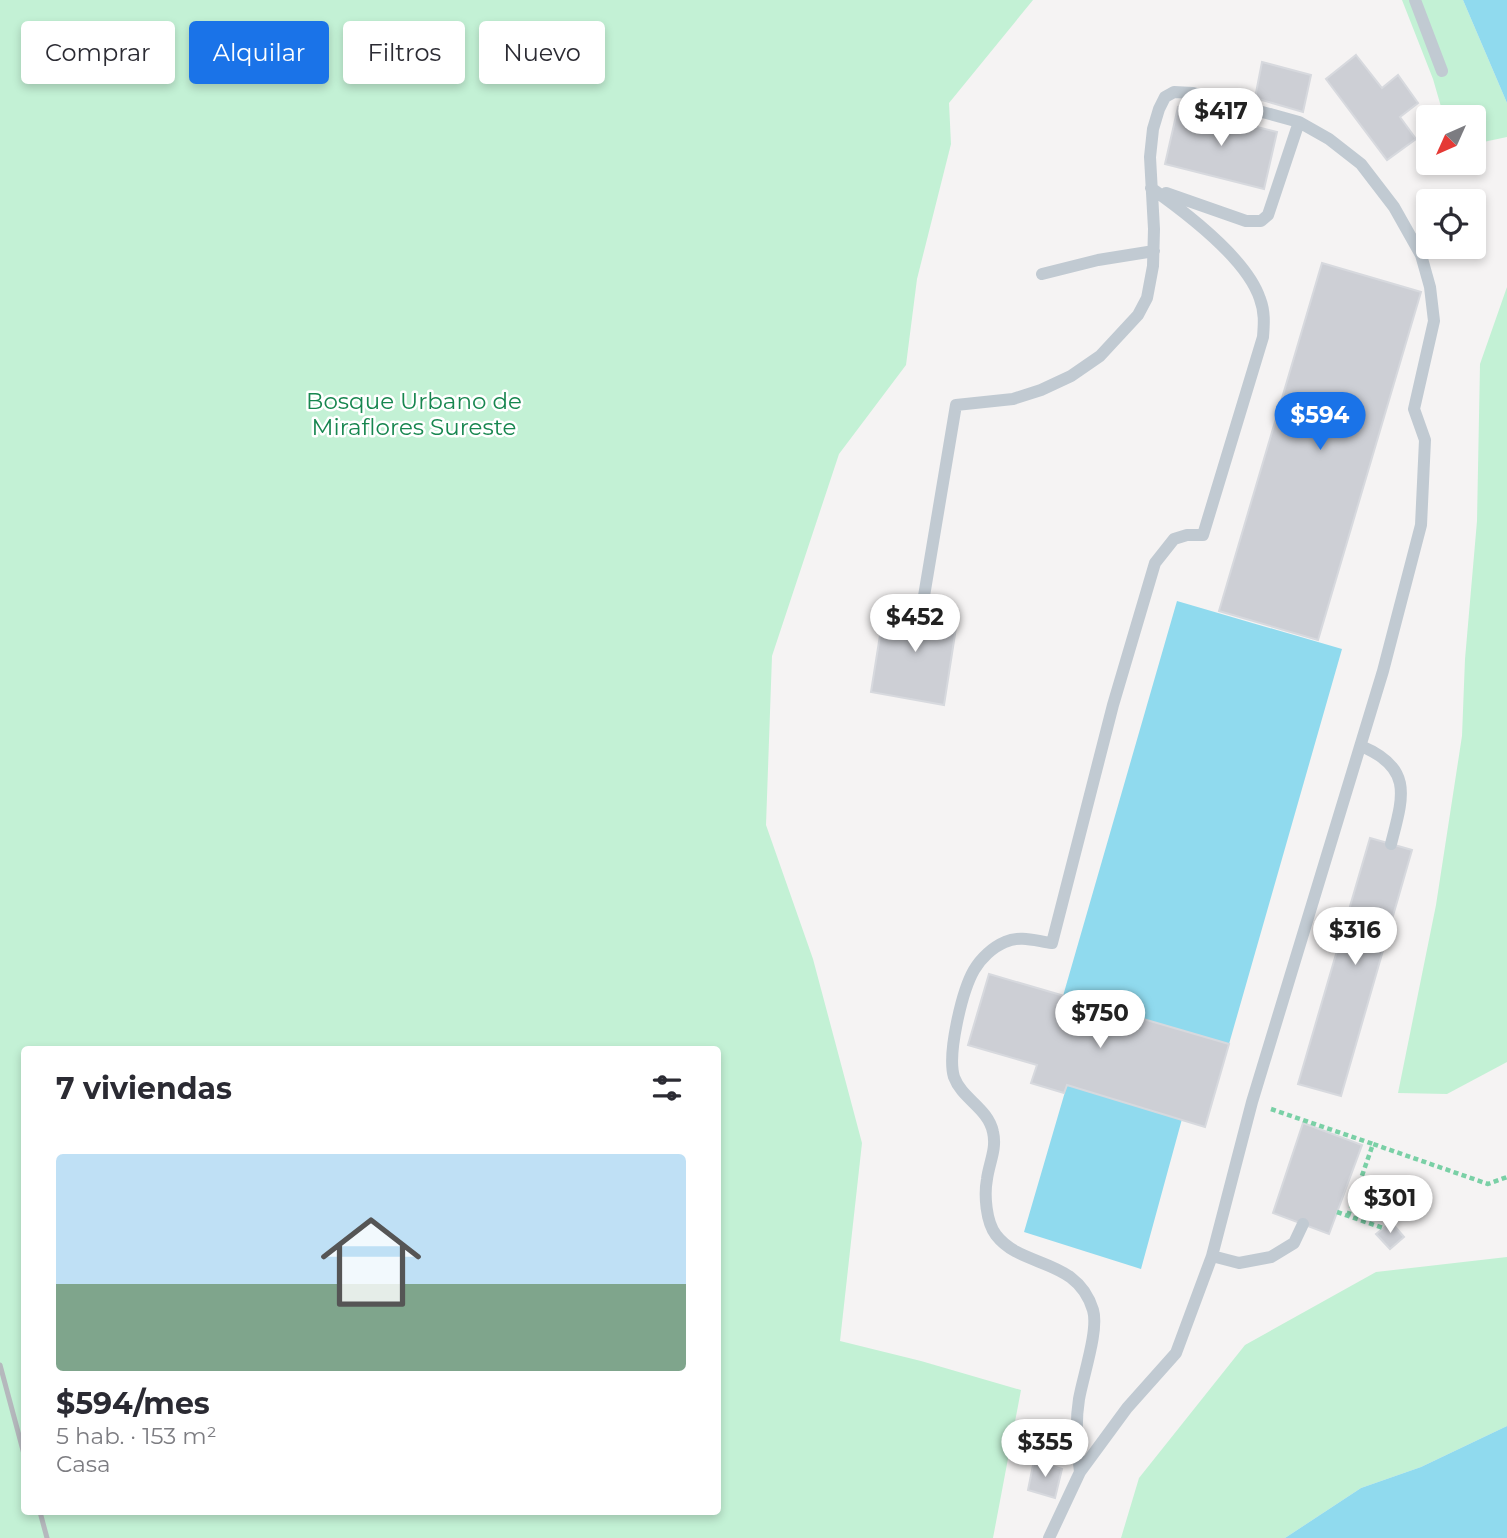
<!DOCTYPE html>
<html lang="es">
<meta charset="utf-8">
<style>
body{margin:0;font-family:Montserrat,sans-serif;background:#f7f7f7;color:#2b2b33;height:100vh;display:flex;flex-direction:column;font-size:26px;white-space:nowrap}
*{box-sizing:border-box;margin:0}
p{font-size:23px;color:#7c7c81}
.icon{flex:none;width:38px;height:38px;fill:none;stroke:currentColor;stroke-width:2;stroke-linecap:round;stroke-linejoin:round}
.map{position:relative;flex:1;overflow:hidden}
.drawer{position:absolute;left:21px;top:1046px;width:700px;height:469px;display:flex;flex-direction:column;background:#fff;border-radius:7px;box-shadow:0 4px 10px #0003}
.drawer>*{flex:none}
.hud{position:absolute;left:21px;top:21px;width:700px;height:63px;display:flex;gap:14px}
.needle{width:46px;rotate:225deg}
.buttons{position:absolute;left:1416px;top:105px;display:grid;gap:14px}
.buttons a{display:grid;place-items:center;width:70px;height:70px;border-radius:7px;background:#fff;box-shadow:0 4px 10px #0003;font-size:35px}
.price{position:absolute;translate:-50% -60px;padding:0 16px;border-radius:24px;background:#fff;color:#222;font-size:23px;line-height:46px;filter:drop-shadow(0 2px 4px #0008)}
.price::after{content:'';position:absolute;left:50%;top:42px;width:21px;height:16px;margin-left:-10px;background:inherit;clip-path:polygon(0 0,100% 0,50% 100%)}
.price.current{background:#1a73e8;color:#fff}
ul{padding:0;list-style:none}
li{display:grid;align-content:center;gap:14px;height:371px;padding:0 35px}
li+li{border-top:2px solid #e1e1e2}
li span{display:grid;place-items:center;height:217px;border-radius:7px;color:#555}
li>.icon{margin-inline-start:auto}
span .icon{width:126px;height:126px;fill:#fffc;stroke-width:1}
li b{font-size:30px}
h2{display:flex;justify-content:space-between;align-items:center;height:84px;padding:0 35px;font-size:30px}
.tag{padding:0 24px;border-radius:7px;background:#fff;box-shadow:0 4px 10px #0003;font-size:24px;line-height:63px}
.tag.current{background:#1a73e8;color:#fff}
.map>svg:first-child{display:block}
</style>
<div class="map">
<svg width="1507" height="1538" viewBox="0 0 1507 1538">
<rect width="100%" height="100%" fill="#f5f3f3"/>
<path fill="#c3f1d5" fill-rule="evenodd" d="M 0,0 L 1033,0 L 949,103 L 951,144 L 917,279 L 906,365 L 839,454 L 772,656 L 766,825 L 813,959 L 862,1143 L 840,1341 L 921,1361 L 1021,1390 L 993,1538 L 0,1538 ZM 718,1050 L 718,1512 L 24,1512 L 24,1050 Z
M 1402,0 L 1463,0 L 1507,103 L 1507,137 L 1474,144 L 1474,117 L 1444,117 L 1433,79 Z
M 1507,287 L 1507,1062 L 1447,1094 L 1398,1093 L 1436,905 L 1462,736 L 1465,659 L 1477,521 L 1480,364 Z
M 1507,1257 L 1507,1426 L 1421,1467 L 1361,1488 L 1285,1538 L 1121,1538 L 1139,1478 L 1245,1345 L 1376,1272 Z"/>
<path fill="#90daee" d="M 1463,0 L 1507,0 L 1507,103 Z
M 1177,601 L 1342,649 L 1229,1044 L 1063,996 Z
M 1067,1085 L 1182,1119 L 1141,1269 L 1024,1232 Z
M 1507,1426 L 1507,1538 L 1285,1538 L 1361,1488 L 1421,1467 Z"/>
<path fill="#cdcfd5" stroke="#d7d9de" stroke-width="2" d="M 1356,55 L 1382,88 L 1398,75 L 1418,103 L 1400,117 L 1416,139 L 1387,160 L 1326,79 Z
M 1262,62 L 1311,75 L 1303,112 L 1255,98 Z
M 1178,107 L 1277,132 L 1264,189 L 1165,164 Z
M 1322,263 L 1421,292 L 1318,640 L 1219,611 Z
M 885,604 L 958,615 L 944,705 L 871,692 Z
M 1370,838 L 1412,850 L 1341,1096 L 1298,1084 Z
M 989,974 L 1229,1044 L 1205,1127 L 1067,1085 L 1064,1093 L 1031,1083 L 1037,1065 L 968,1045 Z
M 1303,1123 L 1362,1145 L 1329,1234 L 1273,1213 Z
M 1391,1222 L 1404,1237 L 1390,1249 L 1376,1234 Z
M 1034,1460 L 1062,1469 L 1055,1498 L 1028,1490 Z"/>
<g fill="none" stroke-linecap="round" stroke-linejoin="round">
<path stroke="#7ad0a6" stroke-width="4.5" stroke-dasharray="5 3.5" stroke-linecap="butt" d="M 1271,1109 L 1373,1144
M 1337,1212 L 1383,1228
M 1348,1216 L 1373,1144 L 1488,1184 L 1507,1177"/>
<path stroke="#c1cad2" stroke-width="12" d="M 1415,0 L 1442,71
M 1166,193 L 1246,221 L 1261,221 L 1268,215 L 1299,122
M 1042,274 L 1098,260 L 1154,251
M 922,608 L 956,405 L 1013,399 L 1041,390 L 1071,376 L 1100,356 L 1138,315 L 1147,298 L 1153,266 L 1154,229 L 1150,157 L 1153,129 L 1159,109 L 1165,97 L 1174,92 L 1193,93 L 1299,122 L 1329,139 L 1361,164 L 1394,207 L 1421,255 L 1430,287 L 1434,321 L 1414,409 L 1425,440 L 1421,525 L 1383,671 L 1252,1102 L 1212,1256 L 1176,1353 L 1127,1408 L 1080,1472 L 1049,1538
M 1361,746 C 1414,768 1403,797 1391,844
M 1212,1256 L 1239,1263 L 1271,1257 L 1294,1243 L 1303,1224
M 1080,1472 C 1077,1447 1075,1424 1079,1399 C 1083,1376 1099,1330 1093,1310 C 1077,1257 1022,1269 996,1235 C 986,1222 984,1195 987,1179 C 989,1163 997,1149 993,1132 C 988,1108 962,1099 954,1077 C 947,1054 962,991 974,970 C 981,958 993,947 1005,942 C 1020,935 1036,941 1052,943 L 1113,705 L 1155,563 L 1174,539 L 1187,535 L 1203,535 L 1263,337 C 1264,324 1265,312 1260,299 C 1247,259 1185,212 1151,188"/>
<path stroke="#b5b8bd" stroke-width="5" d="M 0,1365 L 24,1454
M 40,1512 L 47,1538"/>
</g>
<g text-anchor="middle" stroke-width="5" stroke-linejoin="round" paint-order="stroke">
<g font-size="23" fill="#17864f" stroke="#fff">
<text x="414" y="409">Bosque Urbano de<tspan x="414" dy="26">Miraflores Sureste</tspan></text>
</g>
</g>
</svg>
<div class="buttons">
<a><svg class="needle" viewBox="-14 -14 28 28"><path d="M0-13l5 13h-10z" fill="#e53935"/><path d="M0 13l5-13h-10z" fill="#7c7c81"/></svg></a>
<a><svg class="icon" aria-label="locate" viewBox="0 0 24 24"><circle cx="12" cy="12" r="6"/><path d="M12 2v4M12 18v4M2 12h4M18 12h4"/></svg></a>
</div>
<b class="price" style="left:1221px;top:148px">$417</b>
<b class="price current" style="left:1320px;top:452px">$594</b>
<b class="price" style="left:915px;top:654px">$452</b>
<b class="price" style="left:1355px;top:967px">$316</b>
<b class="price" style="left:1100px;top:1050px">$750</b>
<b class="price" style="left:1390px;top:1235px">$301</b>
<b class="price" style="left:1045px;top:1479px">$355</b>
<div class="hud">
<a class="tag">Comprar</a>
<a class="tag current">Alquilar</a>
<a class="tag">Filtros</a>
<a class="tag">Nuevo</a>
</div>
<section class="drawer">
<h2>7 viviendas<svg class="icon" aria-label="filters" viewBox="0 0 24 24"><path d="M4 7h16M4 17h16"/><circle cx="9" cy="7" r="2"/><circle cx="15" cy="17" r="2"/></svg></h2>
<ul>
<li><span style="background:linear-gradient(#bfe0f5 60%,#7fa58c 0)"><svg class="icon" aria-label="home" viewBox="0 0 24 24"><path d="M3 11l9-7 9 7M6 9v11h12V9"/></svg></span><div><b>$594/mes</b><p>5 hab. · 153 m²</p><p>Casa</p></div></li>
</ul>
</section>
</div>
